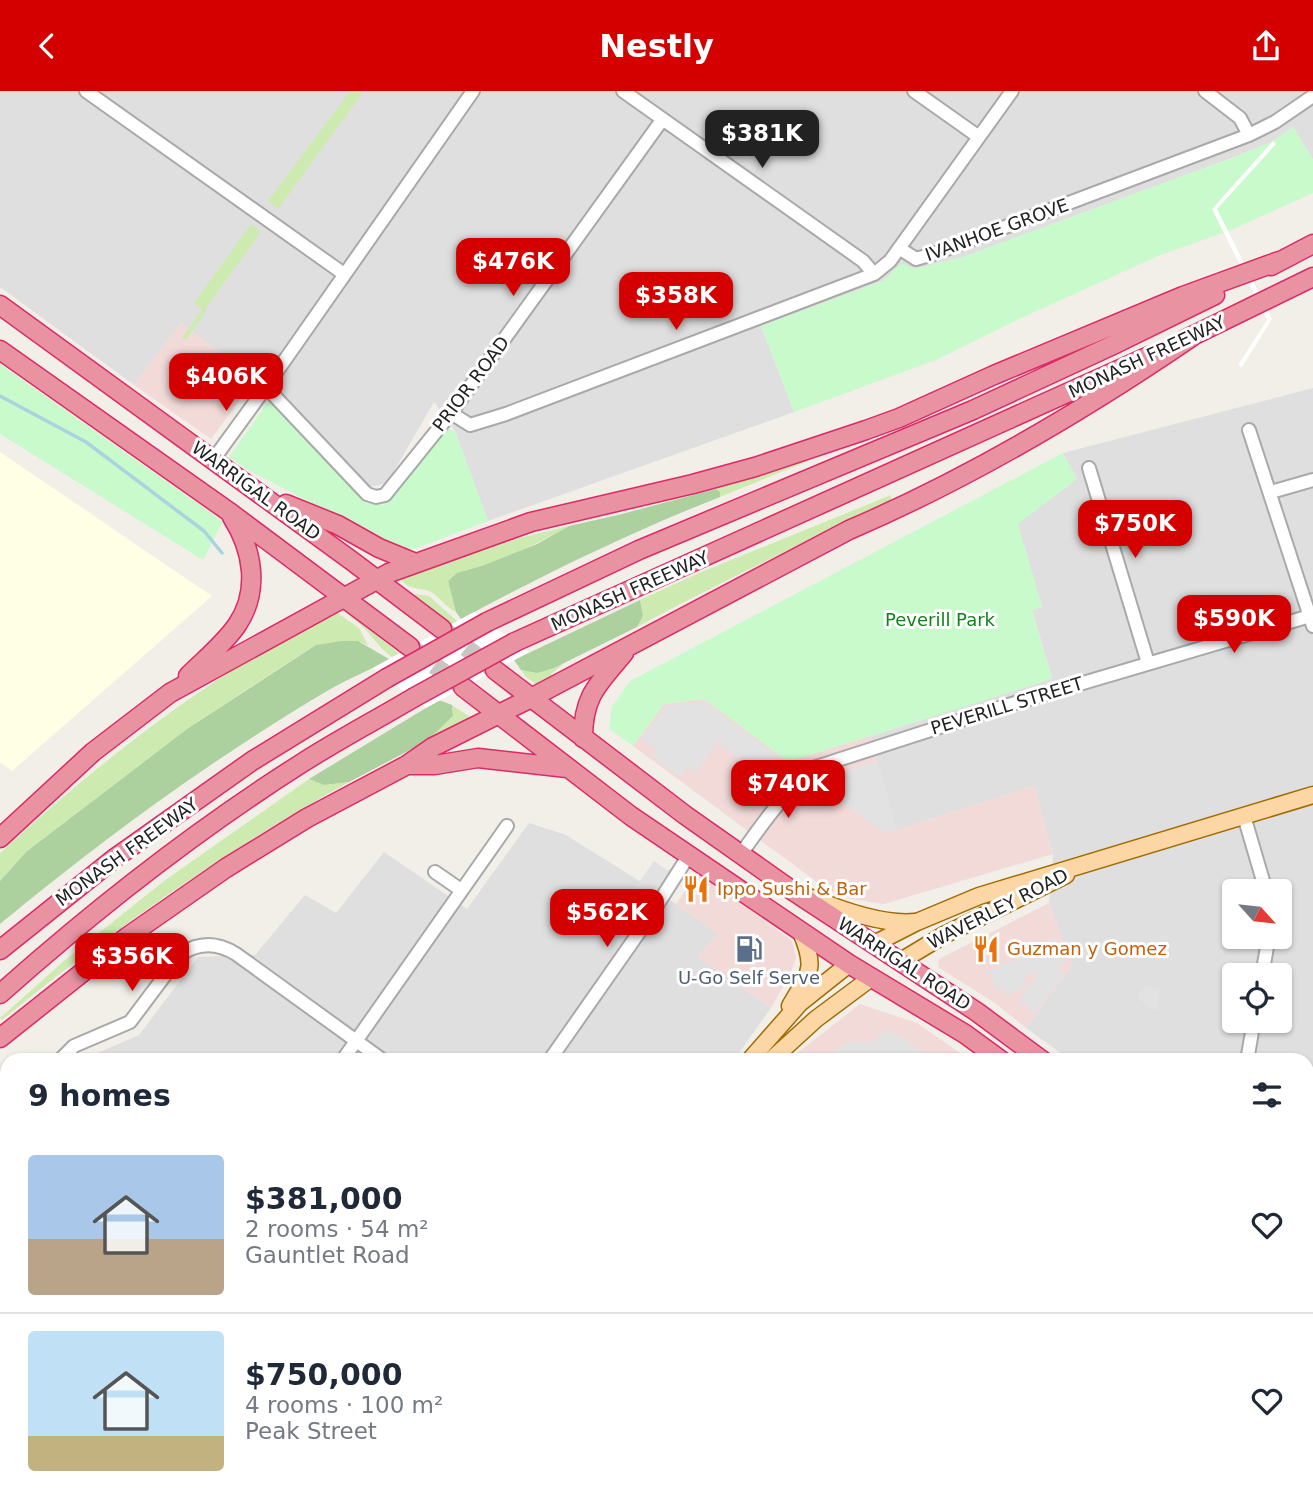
<!DOCTYPE html>
<meta charset="utf-8">
<style>
body{margin:0;font-family:"DejaVu Sans",sans-serif;background:#f6f6f7;color:#1f2937;height:100vh;display:flex;flex-direction:column;font-size:26px;white-space:nowrap}
*{box-sizing:border-box;margin:0}
p{font-size:23px;color:#747a83}
.icon{flex:none;width:38px;height:38px;fill:none;stroke:currentColor;stroke-width:2;stroke-linecap:round;stroke-linejoin:round}
.map{position:relative;flex:1;overflow:hidden}
.side{position:absolute;left:0px;top:962px;width:1314px;height:450px;display:flex;flex-direction:column;background:#fff;border-radius:21px 21px 0 0;box-shadow:0 2px 5px #0004}
.side>*{flex:none}
.needle{width:46px;rotate:117deg}
.buttons{position:absolute;left:1222px;top:788px;display:grid;gap:14px}
.buttons a{display:grid;place-items:center;width:70px;height:70px;border-radius:7px;background:#fff;box-shadow:0 2px 5px #0004;font-size:35px}
.price{position:absolute;translate:-50% -60px;padding:0 16px;border-radius:14px;background:#d40000;color:#fff;font-size:23px;line-height:46px;filter:drop-shadow(0 2px 4px #0008)}
.price::after{content:'';position:absolute;left:50%;top:42px;width:21px;height:16px;margin-left:-10px;background:inherit;clip-path:polygon(0 0,100% 0,50% 100%)}
.price.active{background:#222;color:#fff}
ul{padding:0;list-style:none}
li{display:flex;align-items:center;gap:21px;height:175px;padding:0 28px}
li+li{border-top:2px solid #e0e1e3}
li span{display:grid;place-items:center;flex:none;width:196px;height:140px;border-radius:7px;color:#555}
li>.icon{margin-inline-start:auto}
span .icon{width:84px;height:84px;fill:#fffc;stroke-width:1}
li b{font-size:30px}
h2{display:flex;justify-content:space-between;align-items:center;height:84px;padding:0 28px;font-size:30px}
header{display:flex;justify-content:space-between;align-items:center;height:91px;padding:0 28px;background:#d40000;color:#fff;font-size:32px;font-weight:600}
.map>svg:first-child{display:block}
</style>
<header><svg class="icon" aria-label="back" viewBox="0 0 24 24"><path d="M15 5l-7 7 7 7"/></svg>Nestly<svg class="icon" aria-label="share" viewBox="0 0 24 24"><path d="M12 15V3M7 8l5-5 5 5M5 13v7h14v-7"/></svg></header>
<div class="map">
<svg width="1313" height="1412" viewBox="0 0 1313 1412">
<rect width="100%" height="100%" fill="#f2efe9"/>
<path fill="#e0dfdf" fill-rule="evenodd" d="M 0,0 L 1313,0 L 1313,69 L 1293,36 L 1273,50 L 1240,64 L 963,166 L 914,178 L 901,173 L 883,190 L 761,235 L 794,321 L 488,430 L 455,340 L 434,311 L 387,392 L 370,396 L 276,295 L 255,288 L 181,232 L 134,294 L 0,196 Z
M 1313,297 L 1313,1144 L 1307,1140 L 1307,970 L 1070,969 L 1026,937 L 1072,874 L 1049,812 L 1053,763 L 1034,695 L 896,739 L 871,645 L 1052,587 L 1032,519 L 1042,516 L 1017,433 L 1077,388 L 1063,362 ZM 1234,800 L 1279,800 L 1279,845 L 1234,845 ZM 1234,884 L 1279,884 L 1279,929 L 1234,929 Z
M 529,732 L 566,744 L 676,813 L 718,843 L 698,866 L 771,917 L 734,969 L 79,970 L 139,944 L 198,866 L 255,864 L 305,804 L 336,822 L 384,761 L 467,818 Z
M 7,1047 L 7,1405 L 427,1405 L 422,1412 L 0,1412 L 0,1055 Z
M 470,1405 L 977,1405 L 986,1412 L 465,1412 Z"/>
<path fill="#f2dad9" d="M 181,232 L 255,288 L 211,348 L 134,294 Z
M 704,608 L 788,670 L 871,645 L 896,739 L 1034,695 L 1053,763 L 884,813 L 851,808 L 835,802 L 821,794 L 633,655 L 664,613 Z
M 699,780 L 792,850 L 796,866 L 791,882 L 771,917 L 698,866 L 718,843 L 676,813 Z
M 1049,812 L 1072,874 L 1026,937 L 995,912 L 939,877 L 938,870 L 941,867 Z
M 860,913 L 917,932 L 970,969 L 787,970 Z
M 1307,1215 L 1313,1219 L 1313,1358 L 1307,1366 Z
M 1037,1405 L 1281,1405 L 1276,1412 L 1046,1412 Z"/>
<path fill="#ffffe5" d="M 0,361 L 212,505 L 12,680 L 0,671 Z"/>
<path fill="#cdebb0" d="M 350,0 L 364,0 L 278,118 L 268,110 Z
M 251,133 L 261,141 L 206,217 L 206,221 L 186,249 L 182,247 L 202,218 L 194,212 Z
M 805,367 L 808,370 L 720,406 L 720,401 L 716,398 Z
M 891,404 L 891,410 C 877,424 856,425 838,434 C 771,468 703,500 637,536 L 643,525 L 640,509 L 699,482 Z
M 569,435 C 543,450 517,462 489,473 C 474,479 460,479 448,490 L 456,521 C 447,517 441,508 433,502 C 421,495 409,501 401,488 L 405,486 L 491,454 Z
M 415,503 L 429,505 L 457,530 L 450,534 L 414,506 Z
M 341,518 L 343,518 L 399,562 L 392,566 C 380,558 374,547 364,537 C 357,530 348,524 341,518 Z
M 336,521 L 359,537 L 368,554 L 358,550 L 316,554 L 261,589 L 187,638 L 26,761 L 0,790 L 0,762 C 73,695 150,632 234,578 C 267,557 302,539 336,521 Z
M 564,572 L 551,583 L 552,585 L 536,593 L 526,586 L 521,579 L 537,582 Z
M 452,614 L 470,626 L 427,650 L 453,625 Z
M 309,688 L 324,694 L 349,691 C 226,759 109,841 2,929 L 0,927 L 65,869 L 164,790 Z"/>
<path fill="#add19e" d="M 716,398 L 720,401 L 720,406 C 631,441 545,483 461,528 L 456,521 L 448,490 L 457,482 L 482,475 L 537,453 L 569,435 L 618,424 Z
M 640,509 L 643,525 L 637,536 L 554,577 L 537,582 L 521,579 L 514,569 Z
M 341,550 L 358,550 L 389,568 C 369,580 347,588 327,600 C 212,668 103,748 0,833 L 0,790 L 26,761 L 187,638 L 316,554 Z
M 439,609 L 452,614 L 453,625 L 427,650 L 349,691 L 324,694 L 309,688 Z"/>
<path fill="#c8facc" d="M 1293,36 L 1313,69 L 1313,102 L 1231,139 L 1158,165 L 1019,228 L 936,269 L 794,321 L 761,235 L 883,190 L 901,172 L 914,178 L 963,166 L 1240,64 L 1273,50 Z
M 0,273 L 223,430 L 203,469 L 0,343 Z
M 272,311 L 366,412 L 383,414 L 444,341 L 449,338 L 455,340 L 488,430 L 414,458 L 400,458 L 250,380 L 229,366 L 267,312 Z
M 1063,362 L 1077,388 L 1018,433 L 1042,516 L 1032,519 L 1052,588 L 788,671 L 704,608 L 664,613 L 633,655 L 609,638 L 612,616 L 630,590 Z"/>
<path fill="#e2e2e2" d="M 704,610 L 777,665 L 772,672 L 777,676 L 768,689 L 720,654 L 722,650 L 721,648 L 695,681 L 688,676 L 680,686 L 653,667 L 658,660 L 641,648 L 665,616 L 689,611 L 693,614 L 695,611 Z
M 877,670 L 896,739 L 883,741 L 818,693 L 826,686 Z
M 654,770 L 667,779 L 673,777 L 647,812 L 646,807 L 634,798 Z
M 1056,846 L 1065,873 L 1056,877 L 1064,883 L 1035,922 L 1019,910 L 1038,883 L 1037,881 L 1023,887 L 1027,896 L 1007,905 L 1003,897 L 997,899 L 988,881 L 1032,860 L 1037,869 L 1038,866 L 1034,857 Z
M 1146,893 L 1154,898 L 1160,897 L 1158,919 L 1151,917 L 1137,907 Z
M 889,940 L 901,946 L 934,969 L 825,969 L 834,960 L 849,950 L 872,951 L 881,943 Z"/>
<path fill="#fff" d="M 1273,50 L 1276,53 L 1217,118 L 1272,228 L 1242,276 L 1238,274 L 1267,229 L 1212,118 Z
M 474,521 L 529,561 L 426,617 L 373,577 Z"/>
<g fill="none" stroke-linecap="round" stroke-linejoin="round">
<path stroke="#aad3df" stroke-width="3.5" d="M 0,305 L 86,351 L 204,440 L 222,462"/>
<path stroke="#c8c6c1" stroke-width="18" stroke-dasharray="18 9" stroke-linecap="butt" d="M 445,540 L 492,577
M 413,558 L 460,594"/>
<defs>
<path id="minor" d="M 86,0 L 344,183
M 473,0 L 266,296 L 367,403 L 376,406 L 385,404 L 451,322 L 662,29
M 623,0 L 863,170 L 874,183
M 914,0 L 979,46
M 1205,0 L 1240,27 L 1249,44
M 899,157 L 916,168 L 936,162 L 1249,44 L 1275,31 L 1313,5
M 451,322 L 470,334 L 506,323 L 874,183 L 890,170 L 1012,0
M 1249,339 L 1313,535
M 213,369 L 266,296
M 1089,377 L 1148,572
M 1271,401 L 1313,389
M 1244,725 L 1266,800
M 741,763 C 762,733 786,699 816,676 L 1005,615 L 1310,525
M 435,781 L 461,799
M 1262,884 L 1269,845
M 59,970 L 74,955 L 130,931 L 181,863 C 199,851 217,851 236,863 L 384,970
M 342,970 L 507,735
M 549,970 L 647,830 L 689,764
M 1247,970 L 1254,929
M 0,1058 L 7,1048
M 0,1383 L 7,1384
M 165,1405 L 188,1412
M 572,1405 L 578,1412
M 1005,1405 L 1015,1412
M 830,1412 L 835,1405"/>
<path id="major" d="M 812,807 C 841,819 884,834 915,831
M 874,853 L 917,831 L 979,805 L 1313,704
M 901,870 L 944,844 L 1066,784
M 790,915 C 809,882 817,879 801,841
M 749,970 L 800,912 L 849,873
M 770,970 L 816,928 L 871,887
M 443,1412 L 448,1405"/>
<path id="highway" d="M 1271,175 L 1313,153
M 0,214 L 352,470 L 442,538
M 1184,249 L 1313,186
M 0,259 L 228,420 L 410,556
M 286,413 L 338,434 L 379,457 L 413,471
M 487,531 L 639,459 L 973,319 L 1113,254 L 1215,204
M 515,551 L 1149,265
M 495,579 L 685,724 L 790,798 L 977,921 L 1043,970
M 188,585 C 204,569 224,553 237,534 C 260,500 253,459 232,426
M 463,596 L 631,725 L 849,873 L 965,943 L 1002,970
M 583,647 C 583,605 598,593 624,562
M 407,674 L 435,674 L 478,667 L 567,677
M 0,747 L 93,661 L 170,602 L 389,482 L 531,431 L 693,393 L 755,376 L 866,339 L 899,327 L 994,284 L 1183,205 L 1279,170
M 0,859 L 115,767 L 252,670 L 387,587
M 0,903 C 92,821 198,738 302,672 C 338,649 376,629 413,607
M 0,947 L 127,846 L 226,777 L 307,727 L 407,674 L 433,656 L 531,607 L 849,439 C 968,388 1086,318 1193,245
M 1307,1159 L 1313,1163
M 1307,1188 L 1313,1192"/>
</defs>
<use href="#minor" stroke="#a9a9a9" stroke-width="16"/>
<use href="#major" stroke="#a06b00" stroke-width="19"/>
<use href="#highway" stroke="#dc2a67" stroke-width="21"/>
<use href="#minor" stroke="#fff" stroke-width="12"/>
<use href="#major" stroke="#fcd6a4" stroke-width="16"/>
<use href="#highway" stroke="#e892a2" stroke-width="18"/>
<defs>
<path id="highway-bridge" d="M 387,587 L 487,531
M 413,607 L 515,551"/>
</defs>
<use href="#highway-bridge" stroke="#dc2a67" stroke-width="21" stroke-linecap="butt"/>
<use href="#highway-bridge" stroke="#e892a2" stroke-width="18"/>
</g>
<defs>
<symbol id="restaurant-bare" viewBox="-9 -9 18 18"><path d="M-5-6h1v4h1v-4h1v4h1v-4h1v5L-1.5 .5V6h-2V.5L-5-1ZM5-6V6H3V1.5H1.5Q1.5-4 5-6Z" fill="#e8710a" stroke="#fff" stroke-width="2.5" paint-order="stroke"/></symbol>
<symbol id="fuel-bare" viewBox="-9 -9 18 18"><path d="M-5.5-6h7V0h2V4h1.3V-2.5L3-4.5l.8-.8L6-3V5H2.5V1h-1V6h-7ZM-4.2-4.7v3.2H.2V-4.7Z" fill="#5c6f8a" stroke="#fff" stroke-width="2.5" paint-order="stroke"/></symbol>
</defs>
<g fill-rule="evenodd">
<use href="#restaurant-bare" x="677" y="779" width="38" height="38"/>
<use href="#fuel-bare" x="730" y="839" width="38" height="38"/>
<use href="#restaurant-bare" x="967" y="839" width="38" height="38"/>
</g>
<g text-anchor="middle" stroke-width="6" stroke-linejoin="round" paint-order="stroke">
<g font-size="18" fill="#222" stroke="#fff">
<text transform="translate(997 139) rotate(-20)" y="6">IVANHOE GROVE</text>
<text transform="translate(1147 266) rotate(-25)" y="6">MONASH FREEWAY</text>
<text transform="translate(471 293) rotate(-53)" y="6">PRIOR ROAD</text>
<text transform="translate(256 400) rotate(36)" y="6">WARRIGAL ROAD</text>
<text transform="translate(630 500) rotate(-24)" y="6">MONASH FREEWAY</text>
<text transform="translate(1007 615) rotate(-17)" y="6">PEVERILL STREET</text>
<text transform="translate(127 761) rotate(-36)" y="6">MONASH FREEWAY</text>
<text transform="translate(998 818) rotate(-27)" y="6">WAVERLEY ROAD</text>
<text transform="translate(904 873) rotate(33)" y="6">WARRIGAL ROAD</text>
</g>
<g font-size="18" fill="#0c8416" stroke="#fff">
<text x="940" y="535">Peverill Park</text>
</g>
<g font-size="18" fill="#c56008" stroke="#fff" text-anchor="start">
<text x="717" y="804">Ippo Sushi &amp; Bar</text>
<text x="1007" y="864">Guzman y Gomez</text>
</g>
<g font-size="18" fill="#4e5e75" stroke="#fff">
<text x="749" y="893">U-Go Self Serve</text>
</g>
</g>
</svg>
<div class="buttons">
<a><svg class="needle" viewBox="-14 -14 28 28"><path d="M0-13l5 13h-10z" fill="#e53935"/><path d="M0 13l5-13h-10z" fill="#747a83"/></svg></a>
<a><svg class="icon" aria-label="locate" viewBox="0 0 24 24"><circle cx="12" cy="12" r="6"/><path d="M12 2v4M12 18v4M2 12h4M18 12h4"/></svg></a>
</div>
<b class="price active" style="left:762px;top:79px">$381K</b>
<b class="price" style="left:513px;top:207px">$476K</b>
<b class="price" style="left:676px;top:241px">$358K</b>
<b class="price" style="left:226px;top:322px">$406K</b>
<b class="price" style="left:1135px;top:469px">$750K</b>
<b class="price" style="left:1234px;top:564px">$590K</b>
<b class="price" style="left:788px;top:729px">$740K</b>
<b class="price" style="left:607px;top:858px">$562K</b>
<b class="price" style="left:132px;top:902px">$356K</b>
<section class="side">
<h2>9 homes<svg class="icon" aria-label="filters" viewBox="0 0 24 24"><path d="M4 7h16M4 17h16"/><circle cx="9" cy="7" r="2"/><circle cx="15" cy="17" r="2"/></svg></h2>
<ul>
<li><span style="background:linear-gradient(#a9c7e8 60%,#b9a48a 0)"><svg class="icon" aria-label="home" viewBox="0 0 24 24"><path d="M3 11l9-7 9 7M6 9v11h12V9"/></svg></span><div><b>$381,000</b><p>2 rooms · 54 m²</p><p>Gauntlet Road</p></div><svg class="icon" aria-label="heart" viewBox="0 0 24 24"><path d="M12 20l-8-8c-3-5 5-10 8-4 3-6 11-1 8 4z"/></svg></li>
<li><span style="background:linear-gradient(#bfe0f5 75%,#c2b280 0)"><svg class="icon" aria-label="home" viewBox="0 0 24 24"><path d="M3 11l9-7 9 7M6 9v11h12V9"/></svg></span><div><b>$750,000</b><p>4 rooms · 100 m²</p><p>Peak Street</p></div><svg class="icon" aria-label="heart" viewBox="0 0 24 24"><path d="M12 20l-8-8c-3-5 5-10 8-4 3-6 11-1 8 4z"/></svg></li>
</ul>
</section>
</div>
